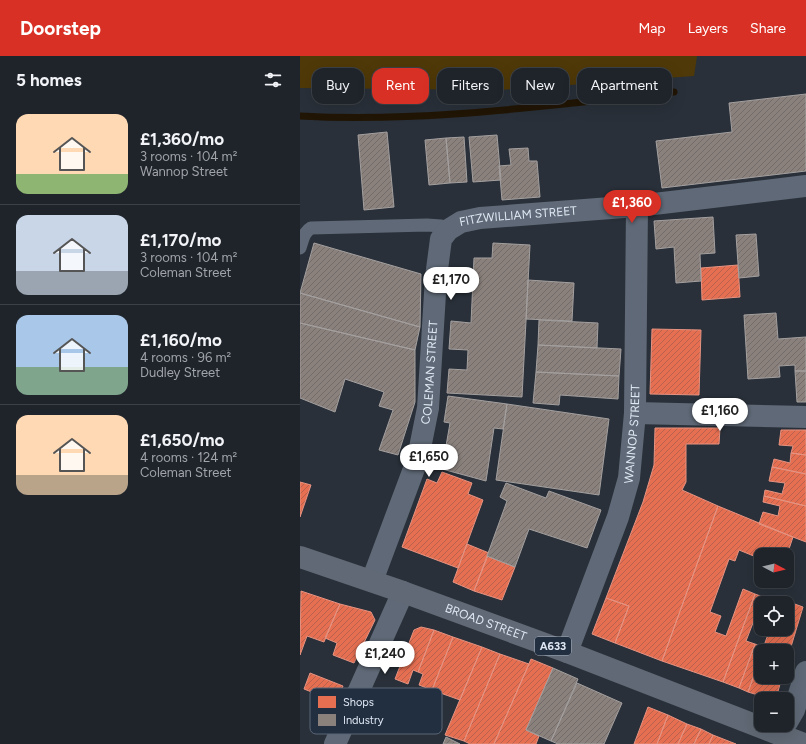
<!DOCTYPE html>
<meta charset="utf-8">
<style>
body{margin:0;font-family:Figtree,sans-serif;background:#272c33;color:#f1f3f6;height:100vh;display:flex;flex-direction:column;font-size:15px;white-space:nowrap}
*{box-sizing:border-box;margin:0}
p{font-size:13px;color:#a1a4a9}
.icon{flex:none;width:22px;height:22px;fill:none;stroke:currentColor;stroke-width:2;stroke-linecap:round;stroke-linejoin:round}
.map{position:relative;flex:1;overflow:hidden}
.details{display:flex;flex-direction:column;background:#1f242b;width:300px}
.details>*{flex:none}
.guide{position:absolute;left:12px;top:12px;width:380px;height:36px;display:flex;gap:8px}
.needle{width:26px;rotate:97deg}
.controls{position:absolute;left:454px;top:492px;display:grid;gap:8px}
.controls a{display:grid;place-items:center;width:40px;height:40px;border-radius:8px;background:#1f242b;box-shadow:0 4px 16px #0002,0 0 0 1px #3c4147;font-size:20px}
.price{position:absolute;translate:-50% -34px;padding:0 9px;border-radius:14px;background:#fff;color:#222;font-size:13px;line-height:26px;filter:drop-shadow(0 1px 2px #0008)}
.price::after{content:'';position:absolute;left:50%;top:24px;width:12px;height:9px;margin-left:-6px;background:inherit;clip-path:polygon(0 0,100% 0,50% 100%)}
.price.selected{background:#d93025;color:#fff}
ul{padding:0;list-style:none}
li{display:flex;align-items:center;gap:12px;height:100px;padding:0 16px}
li+li{border-top:1px solid #3c4147}
li span{display:grid;place-items:center;flex:none;width:112px;height:80px;border-radius:12px;color:#555}
li>.icon{margin-inline-start:auto}
span .icon{width:48px;height:48px;fill:#fffc;stroke-width:1}
li b{font-size:17px}
h2{display:flex;justify-content:space-between;align-items:center;height:48px;padding:0 16px;font-size:17px}
.tag{padding:0 14px;border-radius:12px;background:#1f242b;box-shadow:0 4px 16px #0002,0 0 0 1px #3c4147;font-size:14px;line-height:36px}
.tag.selected{background:#d93025;color:#fff}
header{display:flex;align-items:center;gap:24px;box-sizing:border-box;height:56px;padding:0 20px;background:#d93025;color:#fff}
header strong{font-size:19px}
nav{display:flex;gap:22px;margin-inline-start:auto;font-size:14px}
main{display:flex;flex:1;min-height:0}
.map>svg:first-child{display:block}
</style>
<header>
<strong>Doorstep</strong>
<nav><a>Map</a><a>Layers</a><a>Share</a></nav>
</header>
<main>
<section class="details">
<h2>5 homes<svg class="icon" aria-label="filters" viewBox="0 0 24 24"><path d="M4 7h16M4 17h16"/><circle cx="9" cy="7" r="2"/><circle cx="15" cy="17" r="2"/></svg></h2>
<ul>
<li><span style="background:linear-gradient(#ffd9b3 75%,#8fb573 0)"><svg class="icon" aria-label="home" viewBox="0 0 24 24"><path d="M3 11l9-7 9 7M6 9v11h12V9"/></svg></span><div><b>£1,360/mo</b><p>3 rooms · 104 m²</p><p>Wannop Street</p></div></li>
<li><span style="background:linear-gradient(#c9d6e8 70%,#9aa5b1 0)"><svg class="icon" aria-label="home" viewBox="0 0 24 24"><path d="M3 11l9-7 9 7M6 9v11h12V9"/></svg></span><div><b>£1,170/mo</b><p>3 rooms · 104 m²</p><p>Coleman Street</p></div></li>
<li><span style="background:linear-gradient(#a9c7e8 65%,#7fa58c 0)"><svg class="icon" aria-label="home" viewBox="0 0 24 24"><path d="M3 11l9-7 9 7M6 9v11h12V9"/></svg></span><div><b>£1,160/mo</b><p>4 rooms · 96 m²</p><p>Dudley Street</p></div></li>
<li><span style="background:linear-gradient(#ffd9b3 75%,#b9a48a 0)"><svg class="icon" aria-label="home" viewBox="0 0 24 24"><path d="M3 11l9-7 9 7M6 9v11h12V9"/></svg></span><div><b>£1,650/mo</b><p>4 rooms · 124 m²</p><p>Coleman Street</p></div></li>
</ul>
</section>
<div class="map">
<svg width="506" height="688" viewBox="0 0 506 688">
<defs>
<pattern id="shops-hatch" width="6" height="6" patternUnits="userSpaceOnUse"><rect width="6" height="6" fill="#e76f51"/><path d="M-1 1l2-2M0 6l6-6M5 7l2-2" fill="none" stroke="#b6624f"/></pattern>
<pattern id="industry-hatch" width="6" height="6" patternUnits="userSpaceOnUse"><rect width="6" height="6" fill="#8a817c"/><path d="M-1 1l2-2M0 6l6-6M5 7l2-2" fill="none" stroke="#716c6a"/></pattern>
</defs>
<rect width="100%" height="100%" fill="#293039"/>
<path fill="#503908" d="M 0,0 L 397,0 L 394,20 L 200,34 L 0,32 Z"/>
<path fill="url(#shops-hatch)" stroke="#e59382" d="M 438,209 L 440,241 L 402,244 L 401,212 Z
M 352,273 L 401,274 L 399,339 L 350,338 Z
M 355,372 L 420,372 L 419,388 L 386,388 L 386,426 L 382,434 L 418,450 L 362,605 L 315,587 L 329,550 L 306,542 L 343,446 L 354,409 Z
M 481,374 L 506,374 L 506,399 L 491,397 L 493,390 L 479,389 Z
M 491,397 L 506,399 L 506,418 L 472,411 L 474,403 L 490,407 Z
M 472,411 L 506,418 L 506,450 L 464,440 L 465,434 L 482,438 L 485,427 L 469,425 Z
M 142,416 L 172,427 L 168,438 L 183,444 L 158,512 L 102,491 L 127,423 L 137,427 Z
M 0,426 L 11,429 L 0,461 Z
M 464,440 L 506,450 L 506,486 L 459,468 L 463,456 L 478,460 L 480,450 L 463,446 Z
M 418,450 L 493,481 L 487,499 L 461,499 L 461,503 L 439,494 L 435,505 L 429,503 L 410,556 L 421,560 L 415,576 L 426,580 L 443,533 L 455,538 L 423,626 L 362,605 Z
M 167,488 L 189,497 L 174,535 L 153,526 Z
M 187,500 L 215,511 L 202,544 L 174,535 Z
M 1,535 L 40,548 L 24,586 L 7,580 L 0,599 Z
M 455,538 L 463,541 L 446,585 L 455,588 L 439,632 L 423,626 Z
M 306,542 L 329,550 L 315,587 L 292,578 Z
M 481,543 L 503,551 L 487,604 L 487,595 L 462,595 L 470,573 L 487,573 L 487,547 L 479,547 Z
M 40,548 L 71,556 L 75,564 L 54,607 L 33,599 L 37,587 L 25,582 Z
M 121,571 L 134,574 L 118,616 L 113,614 L 108,628 L 95,623 L 114,574 Z
M 134,574 L 153,581 L 132,634 L 119,629 L 123,618 L 118,616 Z
M 153,581 L 182,591 L 160,644 L 132,634 Z
M 455,588 L 464,592 L 448,636 L 439,632 Z
M 182,591 L 200,598 L 164,685 L 145,679 Z
M 200,598 L 229,608 L 194,688 L 170,688 L 164,685 Z
M 461,599 L 461,621 L 482,621 L 477,639 L 471,643 L 448,636 Z
M 231,603 L 253,612 L 226,674 L 239,680 L 236,688 L 194,688 Z
M 10,617 L 43,630 L 37,646 L 4,633 Z
M 348,651 L 368,659 L 357,688 L 334,688 Z
M 368,659 L 387,668 L 378,688 L 357,688 Z
M 387,668 L 401,673 L 394,688 L 378,688 Z
M 401,673 L 413,679 L 409,688 L 394,688 Z
M 413,679 L 436,688 L 409,688 Z"/>
<path fill="url(#industry-hatch)" stroke="#a4a0a0" d="M 506,38 L 506,115 L 362,132 L 356,85 L 432,76 L 429,47 Z
M 87,76 L 94,151 L 64,154 L 58,79 Z
M 197,79 L 201,124 L 173,126 L 169,81 Z
M 164,81 L 167,126 L 150,127 L 146,82 Z
M 146,82 L 150,127 L 129,129 L 125,84 Z
M 228,92 L 229,105 L 237,105 L 240,141 L 202,144 L 199,110 L 211,109 L 209,93 Z
M 413,161 L 415,197 L 400,198 L 401,225 L 376,227 L 374,191 L 356,193 L 354,165 Z
M 456,178 L 459,220 L 439,222 L 436,179 Z
M 14,187 L 121,218 L 120,271 L 0,237 Z
M 193,187 L 230,189 L 222,341 L 147,337 L 149,313 L 167,314 L 168,294 L 149,293 L 151,265 L 171,267 L 174,202 L 192,202 Z
M 228,224 L 274,227 L 272,265 L 226,263 Z
M 0,237 L 120,271 L 115,294 L 0,267 Z
M 476,257 L 478,283 L 506,281 L 506,315 L 495,315 L 495,309 L 479,310 L 480,321 L 448,323 L 444,259 Z
M 239,264 L 298,267 L 297,292 L 238,289 Z
M 0,267 L 115,294 L 115,346 L 98,399 L 79,394 L 93,354 L 79,350 L 84,336 L 45,323 L 35,356 L 0,342 Z
M 238,289 L 321,293 L 319,320 L 236,316 Z
M 495,315 L 506,315 L 506,346 L 497,346 Z
M 236,316 L 319,320 L 318,343 L 260,339 L 259,349 L 233,347 Z
M 148,340 L 207,348 L 203,373 L 194,372 L 186,425 L 142,413 L 150,367 L 144,366 Z
M 207,348 L 309,363 L 299,439 L 196,424 Z
M 206,427 L 246,442 L 249,435 L 301,454 L 287,492 L 229,473 L 215,511 L 187,500 L 207,445 L 200,441 Z
M 253,612 L 278,623 L 251,685 L 226,674 Z
M 277,627 L 322,647 L 304,688 L 258,688 L 251,685 Z
M 146,681 L 160,688 L 143,688 Z"/>
<g fill="none" stroke-linecap="round" stroke-linejoin="round">
<path stroke="#211505" stroke-width="7" d="M 0,60 C 124,67 251,49 374,36"/>
<path stroke="#5f6977" stroke-width="13" d="M 0,192 C 3,183 4,176 11,172 L 127,169 L 141,170 L 148,174"/>
<g stroke="#5f6977" stroke-width="22">
<path d="M 335,357 L 506,361"/>
<path id="s1" d="M 72,525 L 118,402 L 128,352 L 136,221 L 141,183 L 148,174 L 161,166 L 180,162 L 337,150 L 506,130"/>
<path id="s2" d="M 267,596 L 318,461 L 329,422 L 335,357 L 337,150"/>
<path d="M 487,666 L 494,654 L 506,616"/>
<path d="M 35,688 L 103,536"/>
</g>
<path stroke="#606975" stroke-width="22" id="s3" d="M 0,501 L 103,536 L 267,596 L 504,688"/>
</g>
<g text-anchor="middle" stroke-width="4" stroke-linejoin="round" paint-order="stroke">
<rect fill="#222f40" stroke="#a6b0bd" stroke-width="1" x="235" y="581" width="36" height="18" rx="3"/>
<g font-size="11" font-weight="bold" fill="#dfe7f3">
<text x="253" y="594">A633</text>
</g>
<g font-size="12" fill="#dfe7f3" stroke="#222f40">
<text dy="4" stroke="none"><textPath href="#s1" startOffset="436">FITZWILLIAM STREET</textPath></text>
<text dy="4" stroke="none"><textPath href="#s1" startOffset="218">COLEMAN STREET</textPath></text>
<text dy="4" stroke="none"><textPath href="#s2" startOffset="229">WANNOP STREET</textPath></text>
<text dy="4" stroke="none"><textPath href="#s3" startOffset="197">BROAD STREET</textPath></text>
</g>
</g>
<rect x="10" y="632" width="132" height="46" rx="6" fill="#222f40" stroke="#5b6676" stroke-width="1"/>
<rect x="18" y="640" width="18" height="12" fill="#e76f51"/>
<rect x="18" y="658" width="18" height="12" fill="#8a817c"/>
<g font-size="11" fill="#dfe7f3">
<text x="43" y="650">Shops</text>
<text x="43" y="668">Industry</text>
</g>
</svg>
<div class="controls">
<a><svg class="needle" viewBox="-14 -14 28 28"><path d="M0-13l5 13h-10z" fill="#e53935"/><path d="M0 13l5-13h-10z" fill="#a1a4a9"/></svg></a>
<a><svg class="icon" aria-label="locate" viewBox="0 0 24 24"><circle cx="12" cy="12" r="6"/><path d="M12 2v4M12 18v4M2 12h4M18 12h4"/></svg></a>
<a>+</a>
<a>−</a>
</div>
<b class="price selected" style="left:332px;top:168px">£1,360</b>
<b class="price" style="left:151px;top:245px">£1,170</b>
<b class="price" style="left:420px;top:376px">£1,160</b>
<b class="price" style="left:129px;top:422px">£1,650</b>
<b class="price" style="left:85px;top:619px">£1,240</b>
<div class="guide">
<a class="tag">Buy</a>
<a class="tag selected">Rent</a>
<a class="tag">Filters</a>
<a class="tag">New</a>
<a class="tag">Apartment</a>
</div>
</div>
</main>
